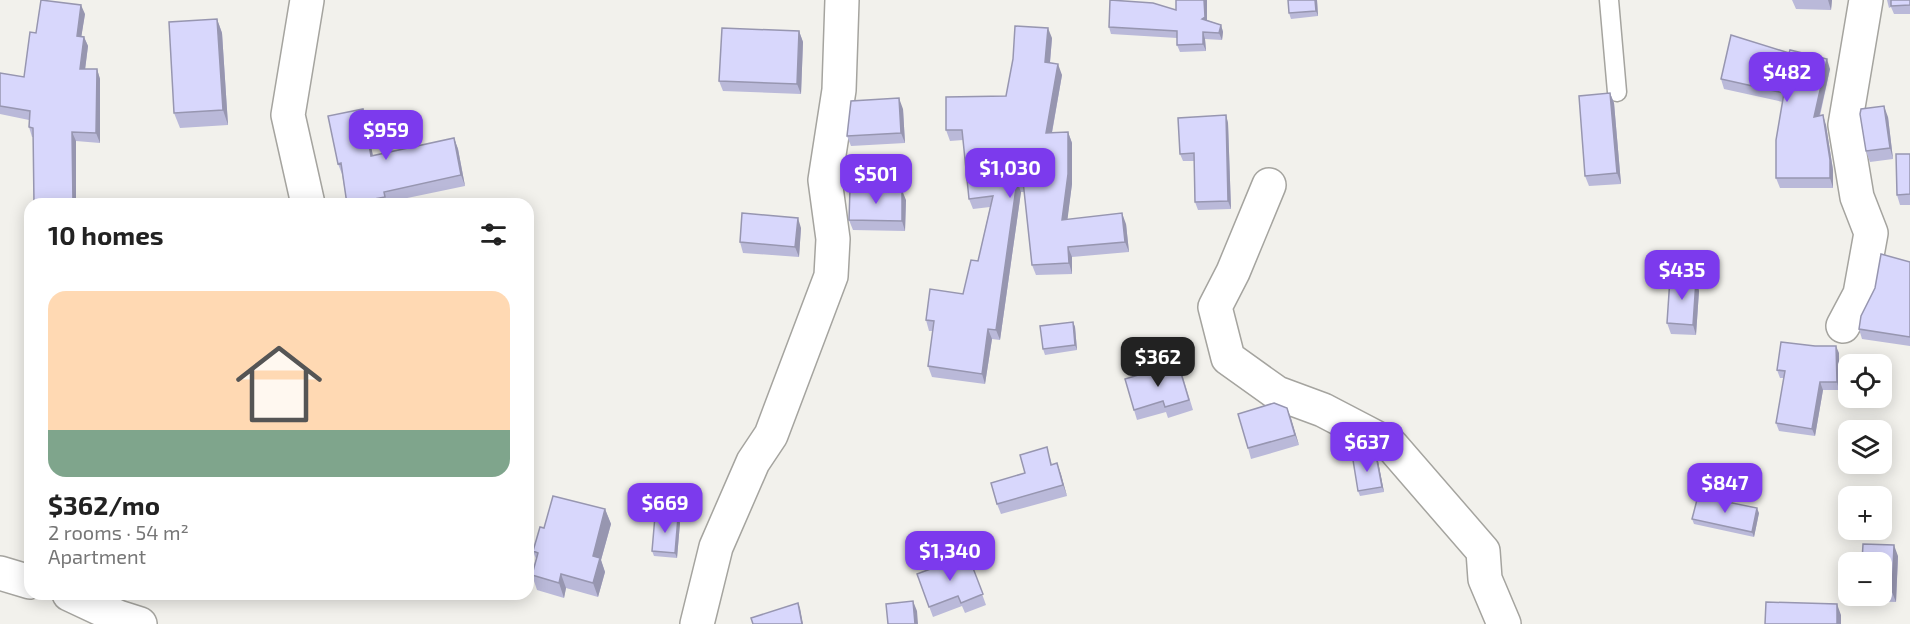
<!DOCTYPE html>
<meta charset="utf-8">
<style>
body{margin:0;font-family:"Exo 2",sans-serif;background:#f2f2f2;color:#222;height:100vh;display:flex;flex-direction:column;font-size:22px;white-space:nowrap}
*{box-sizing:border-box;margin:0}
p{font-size:20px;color:#767676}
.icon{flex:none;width:33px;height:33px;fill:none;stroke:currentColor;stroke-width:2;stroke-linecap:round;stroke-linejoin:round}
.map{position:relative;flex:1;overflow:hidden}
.details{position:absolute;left:24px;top:198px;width:510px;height:402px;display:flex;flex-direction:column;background:#fff;border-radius:18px;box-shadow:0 3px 15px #0003}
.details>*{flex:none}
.buttons{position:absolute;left:1838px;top:354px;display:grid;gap:12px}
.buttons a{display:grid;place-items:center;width:54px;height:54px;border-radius:12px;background:#fff;box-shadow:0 3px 15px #0003;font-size:30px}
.price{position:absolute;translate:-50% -51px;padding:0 14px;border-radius:12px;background:#7c3aed;color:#fff;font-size:20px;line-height:39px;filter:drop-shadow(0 2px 3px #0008)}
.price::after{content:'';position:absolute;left:50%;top:36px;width:18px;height:14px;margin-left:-9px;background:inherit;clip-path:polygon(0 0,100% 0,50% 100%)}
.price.active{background:#222;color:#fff}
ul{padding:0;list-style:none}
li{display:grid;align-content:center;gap:12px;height:318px;padding:0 24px}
li span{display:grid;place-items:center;height:186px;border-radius:18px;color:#555}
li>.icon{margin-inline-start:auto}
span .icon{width:108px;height:108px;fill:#fffc;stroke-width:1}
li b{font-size:26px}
h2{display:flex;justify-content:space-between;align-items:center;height:72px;padding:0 24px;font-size:26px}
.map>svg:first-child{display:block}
</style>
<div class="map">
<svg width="1910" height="624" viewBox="0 0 1910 624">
<rect width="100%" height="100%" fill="#f2f1ec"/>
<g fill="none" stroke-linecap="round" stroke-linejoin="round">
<defs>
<path id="lane" d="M 1609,0 L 1617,92"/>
<path id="street" d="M 307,0 L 288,115 L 308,204
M 1269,185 L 1233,272 L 1215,307 L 1228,358 L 1277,393 L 1323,410 L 1392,446 L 1483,551 L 1485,579 L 1504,624
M 1843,326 L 1860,294 L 1871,233 L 1857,197 L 1845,125 L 1866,0
M 0,573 L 30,582
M 69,594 L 118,617 L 140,624
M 697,624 L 716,547 L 753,462 L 771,435 L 831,276 L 833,239 L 825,180 L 839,90 L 842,0"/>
</defs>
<use href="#lane" stroke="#a5a49f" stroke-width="21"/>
<use href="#street" stroke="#a5a49f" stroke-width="36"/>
<use href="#lane" stroke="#fff" stroke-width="18"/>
<use href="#street" stroke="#fff" stroke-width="33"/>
</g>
<path fill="#bab9d9" d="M 1288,0 L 1317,0 L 1318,16 L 1291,19 L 1289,13 Z
M 1792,0 L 1832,0 L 1831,10 L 1796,9 Z
M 1887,0 L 1910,0 L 1910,14 L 1894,14 L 1891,7 L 1889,8 Z
M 85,14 L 81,37 L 84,37 L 88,46 L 85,69 L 97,69 L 100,79 L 100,143 L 76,141 L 32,137 L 29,127 L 29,120 L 0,114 L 0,73 L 24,77 L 36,33 Z
M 217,19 L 222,33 L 228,125 L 180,128 L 174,113 Z
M 1207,20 L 1221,25 L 1223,32 L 1222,40 L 1205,39 L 1206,51 L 1180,52 L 1177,45 L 1177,38 L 1111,34 L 1109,27 Z
M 799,31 L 803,42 L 801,94 L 723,91 L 719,81 Z
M 1052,38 L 1050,63 L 1062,75 L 1052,133 L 1068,132 L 1072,143 L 1072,184 L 1067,220 L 1126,224 L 1129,252 L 1072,257 L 1072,274 L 1036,275 L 1032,265 L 1024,192 L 1021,192 L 1000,340 L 992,339 L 985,384 L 932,377 L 928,366 L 933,331 L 929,331 L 926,320 L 963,294 L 978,261 L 990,207 L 973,209 L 969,199 L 963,140 L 950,141 L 946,130 L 1006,96 Z
M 1830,69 L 1820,116 L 1826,125 L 1833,170 L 1833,188 L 1780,188 L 1776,178 L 1783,102 L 1724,89 L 1721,79 Z
M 1610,93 L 1614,103 L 1621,184 L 1589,186 L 1585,176 Z
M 363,109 L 366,120 L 373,156 L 454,138 L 458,149 L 465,186 L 388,202 L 388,204 L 347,204 L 342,174 L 338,164 Z
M 903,109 L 905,143 L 851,146 L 847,136 Z
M 1226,115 L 1228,123 L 1231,209 L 1198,210 L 1195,202 L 1194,161 L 1183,161 L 1180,154 Z
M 1888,117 L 1893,159 L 1870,162 L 1866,151 Z
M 1910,154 L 1910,205 L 1900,205 L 1897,195 Z
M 906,200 L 905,231 L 853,230 L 849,220 Z
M 801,228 L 799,257 L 743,253 L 740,242 Z
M 1910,262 L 1910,346 L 1862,339 L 1859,329 Z
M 1696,280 L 1699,291 L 1696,335 L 1671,334 L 1667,323 Z
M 1073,322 L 1075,327 L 1077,350 L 1045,355 L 1043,349 Z
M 1839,353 L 1839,390 L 1823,390 L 1815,436 L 1779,431 L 1776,423 L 1784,378 L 1780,378 L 1777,370 Z
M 1182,374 L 1193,410 L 1168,418 L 1166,412 L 1137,420 L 1134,410 Z
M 1287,408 L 1299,445 L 1251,459 L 1248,448 Z
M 1050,458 L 1052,465 L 1057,463 L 1067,496 L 1001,514 L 997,504 L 1025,473 Z
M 1378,461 L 1384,492 L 1360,496 L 1358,491 Z
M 605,509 L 611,524 L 601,560 L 605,572 L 598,597 L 566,588 L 564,598 L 537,590 L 532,575 L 536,559 L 533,551 L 544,528 Z
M 1759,513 L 1754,537 L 1694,524 L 1692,519 Z
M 678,517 L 680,523 L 677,558 L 654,556 L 652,551 Z
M 968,555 L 986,605 L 965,613 L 962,606 L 933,617 L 917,574 Z
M 1898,556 L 1896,602 L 1865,601 L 1863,596 L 1881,596 L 1881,562 Z"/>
<path fill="#9796b0" d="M 1204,0 L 1207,0 L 1207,24 L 1202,19 Z
M 1315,0 L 1317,0 L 1318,16 L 1316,11 Z
M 1828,0 L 1832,0 L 1831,10 Z
M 81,5 L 85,14 L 80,45 L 77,36 Z
M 217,19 L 222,33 L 228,125 L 223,110 Z
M 1221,25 L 1223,32 L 1222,40 L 1219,33 Z
M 1048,28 L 1052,38 L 1049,73 L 1045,62 Z
M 799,31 L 803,42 L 801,94 L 797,84 Z
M 1203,32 L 1205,39 L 1206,51 L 1203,44 Z
M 84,37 L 88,46 L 84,78 L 80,69 Z
M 1827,59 L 1830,69 L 1817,126 L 1814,117 Z
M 1058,64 L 1062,75 L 1050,143 L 1046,133 Z
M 97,69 L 100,79 L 100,143 L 96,133 Z
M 1610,93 L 1614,103 L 1621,184 L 1617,173 Z
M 899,98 L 903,109 L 905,143 L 901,133 Z
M 1884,106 L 1888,117 L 1893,159 L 1890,148 Z
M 363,109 L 366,120 L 375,167 L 371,156 Z
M 1226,115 L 1228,123 L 1231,209 L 1228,201 Z
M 1823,115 L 1826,125 L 1833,170 L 1833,188 L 1830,178 Z
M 72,132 L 76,141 L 76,204 L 73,204 Z
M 1068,132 L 1072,143 L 1072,184 L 1066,231 L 1062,220 Z
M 454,138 L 458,149 L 465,186 L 461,175 Z
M 1017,181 L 1021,192 L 1000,340 L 996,330 Z
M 902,190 L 906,200 L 905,231 L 902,221 Z
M 1122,213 L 1126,224 L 1129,252 L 1125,242 Z
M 798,218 L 801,228 L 799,257 L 795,247 Z
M 1068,247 L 1072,257 L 1072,274 L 1069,263 Z
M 1696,280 L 1699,291 L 1696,335 L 1693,325 Z
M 1073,322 L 1075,327 L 1077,350 L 1075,345 Z
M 988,329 L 992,339 L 985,384 L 982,374 Z
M 1836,346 L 1839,353 L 1839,390 L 1837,382 Z
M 1820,382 L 1823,390 L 1815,436 L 1812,429 Z
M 1287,408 L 1291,418 L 1299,445 L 1295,435 Z
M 1376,455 L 1378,461 L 1384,492 L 1382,487 Z
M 1057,463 L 1061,474 L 1067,496 L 1063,485 Z
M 1757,508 L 1759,513 L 1754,537 L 1752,532 Z
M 605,509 L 611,524 L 601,560 L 605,572 L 598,597 L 593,583 L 593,556 Z
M 678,517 L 680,523 L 677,558 L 675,553 Z
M 1894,545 L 1898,556 L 1896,602 L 1892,592 Z
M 561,574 L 566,588 L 564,598 L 559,583 Z
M 913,601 L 917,611 L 918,624 L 915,624 Z
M 798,603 L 800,608 L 803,624 L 802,624 Z
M 1837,604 L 1841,615 L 1841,624 L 1837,624 Z"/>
<path fill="#d8d7fc" stroke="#9796b0" stroke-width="1.5" d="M 41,0 L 81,5 L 77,36 L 84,37 L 80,69 L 97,69 L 96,133 L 72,132 L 73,204 L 34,204 L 33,128 L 29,127 L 30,111 L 0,106 L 0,73 L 24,77 L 30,32 L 36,33 Z
M 1110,0 L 1153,3 L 1176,10 L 1176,0 L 1204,0 L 1205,17 L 1202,19 L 1221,25 L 1219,33 L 1203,32 L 1203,44 L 1177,45 L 1177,31 L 1109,27 Z
M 1288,0 L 1315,0 L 1316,11 L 1289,13 Z
M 1891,0 L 1910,0 L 1910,5 L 1891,6 Z
M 217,19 L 223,110 L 174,113 L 169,22 Z
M 1015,26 L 1048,28 L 1045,62 L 1058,64 L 1046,133 L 1068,132 L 1068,174 L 1062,220 L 1122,213 L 1125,242 L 1068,247 L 1069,263 L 1032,265 L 1023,181 L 1017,181 L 996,330 L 988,329 L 982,374 L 928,366 L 934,321 L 926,320 L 930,289 L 963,294 L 971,260 L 978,261 L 993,196 L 969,199 L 962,130 L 946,130 L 946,97 L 1006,96 L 1013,59 Z
M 722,28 L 799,31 L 797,84 L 719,81 Z
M 1731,35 L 1789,53 L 1790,50 L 1827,59 L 1814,117 L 1823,115 L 1830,160 L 1830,178 L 1776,178 L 1776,140 L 1784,93 L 1721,79 Z
M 1610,93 L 1617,173 L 1585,176 L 1579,96 Z
M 899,98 L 901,133 L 847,136 L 851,101 Z
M 1884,106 L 1890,148 L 1866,151 L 1860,114 L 1861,109 Z
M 363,109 L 371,156 L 454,138 L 461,175 L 384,192 L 385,197 L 347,204 L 341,163 L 338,164 L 328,116 Z
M 1226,115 L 1228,201 L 1195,202 L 1194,153 L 1180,154 L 1178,118 Z
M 1896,154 L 1910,154 L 1910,194 L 1897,195 Z
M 850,189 L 902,190 L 902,221 L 849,220 Z
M 742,213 L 798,218 L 795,247 L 740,242 Z
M 1881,254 L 1910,262 L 1910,337 L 1859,329 L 1861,316 L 1875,288 Z
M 1670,278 L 1696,280 L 1693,325 L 1667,323 Z
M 1073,322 L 1075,345 L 1043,349 L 1040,326 Z
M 1781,342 L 1815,346 L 1836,346 L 1837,382 L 1820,382 L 1812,429 L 1776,423 L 1785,371 L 1777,370 Z
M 1178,363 L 1189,400 L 1165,407 L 1163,401 L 1134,410 L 1125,379 Z
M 1274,403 L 1287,408 L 1295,435 L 1248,448 L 1238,414 Z
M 1047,447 L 1051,465 L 1057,463 L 1063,485 L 997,504 L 991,483 L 1025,473 L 1020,455 Z
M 1376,455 L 1382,487 L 1358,491 L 1353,460 Z
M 553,496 L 605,509 L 593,556 L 600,558 L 593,583 L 561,574 L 559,583 L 532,575 L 538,553 L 533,551 L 540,527 L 544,528 Z
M 1698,496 L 1757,508 L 1752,532 L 1692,519 Z
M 655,516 L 678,517 L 675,553 L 652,551 Z
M 1863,544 L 1894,545 L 1892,592 L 1881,591 L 1881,562 L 1862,562 Z
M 968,555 L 983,594 L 961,603 L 958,596 L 929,607 L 917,574 Z
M 913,601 L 915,624 L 888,624 L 886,604 Z
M 1766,602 L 1837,604 L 1837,624 L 1765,624 Z
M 798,603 L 802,624 L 753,624 L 751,618 Z"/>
</svg>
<div class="buttons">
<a><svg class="icon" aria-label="locate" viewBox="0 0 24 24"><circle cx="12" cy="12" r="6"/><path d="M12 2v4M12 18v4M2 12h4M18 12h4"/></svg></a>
<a><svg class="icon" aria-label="layers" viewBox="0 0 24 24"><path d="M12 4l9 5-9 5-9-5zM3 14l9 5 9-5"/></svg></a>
<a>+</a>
<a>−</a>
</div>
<b class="price" style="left:1787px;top:103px">$482</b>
<b class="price" style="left:386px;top:161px">$959</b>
<b class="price" style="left:1010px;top:199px">$1,030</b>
<b class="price" style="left:876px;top:205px">$501</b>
<b class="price" style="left:1682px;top:301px">$435</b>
<b class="price active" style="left:1158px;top:388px">$362</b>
<b class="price" style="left:1367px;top:473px">$637</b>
<b class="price" style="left:1725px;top:514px">$847</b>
<b class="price" style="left:665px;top:534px">$669</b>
<b class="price" style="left:950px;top:582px">$1,340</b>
<section class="details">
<h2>10 homes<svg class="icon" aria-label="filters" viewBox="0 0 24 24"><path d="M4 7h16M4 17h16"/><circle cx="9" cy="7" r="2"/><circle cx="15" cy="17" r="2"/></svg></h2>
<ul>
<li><span style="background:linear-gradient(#ffd9b3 75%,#7fa58c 0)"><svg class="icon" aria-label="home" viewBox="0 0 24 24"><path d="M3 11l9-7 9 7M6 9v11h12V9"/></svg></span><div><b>$362/mo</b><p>2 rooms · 54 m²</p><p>Apartment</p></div></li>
</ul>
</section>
</div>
